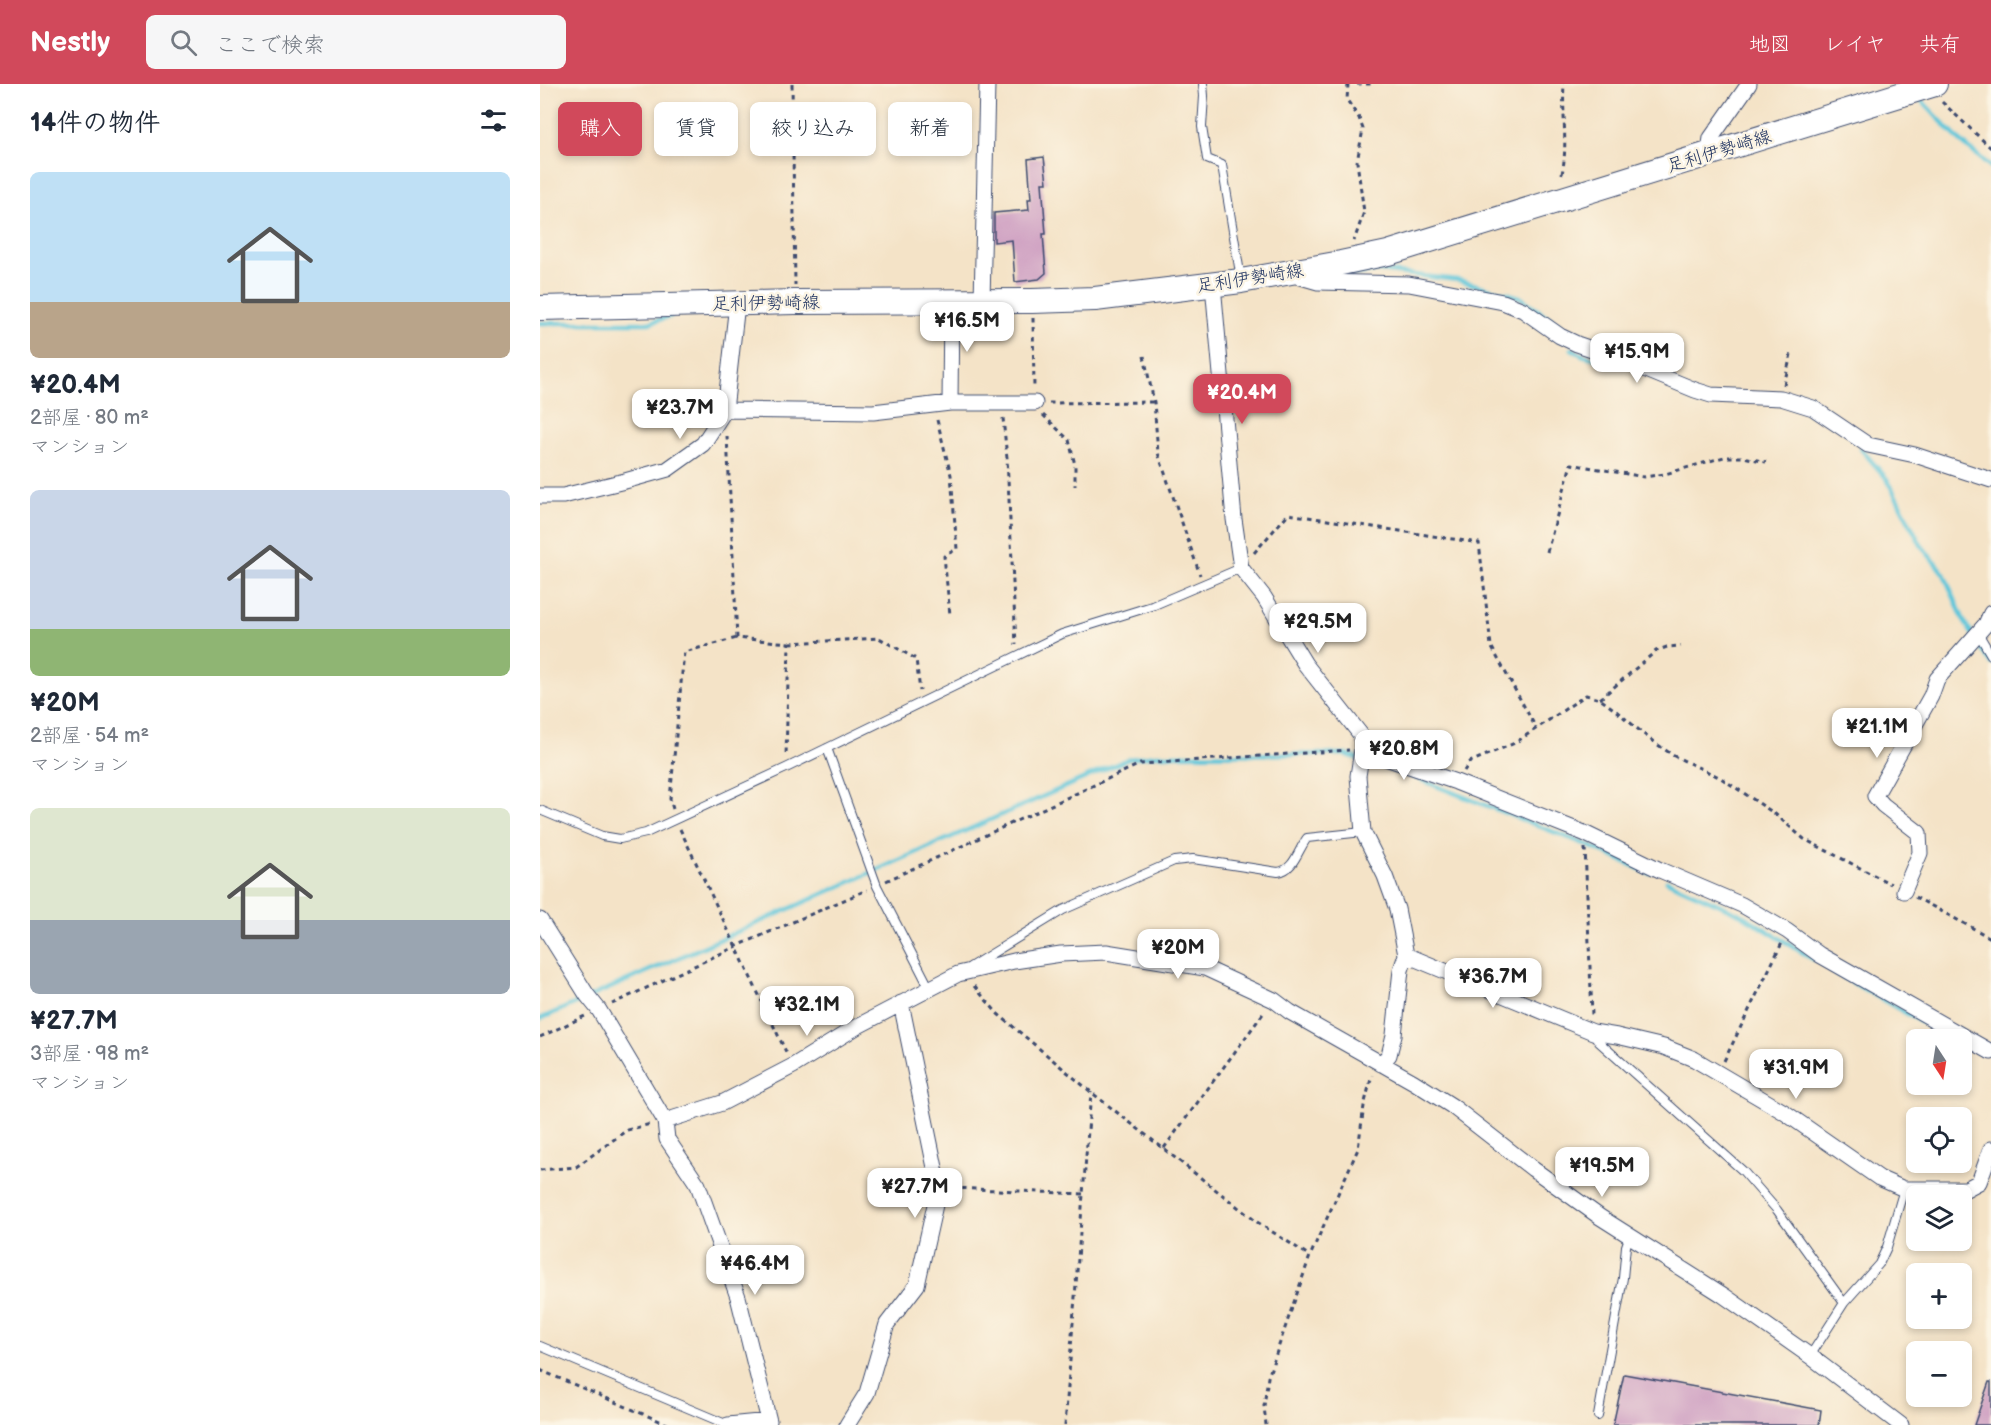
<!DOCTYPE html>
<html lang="ja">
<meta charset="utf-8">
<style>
body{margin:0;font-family:"Balsamiq Sans","Klee One",sans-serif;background:#f6f6f7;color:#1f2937;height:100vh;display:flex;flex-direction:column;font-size:22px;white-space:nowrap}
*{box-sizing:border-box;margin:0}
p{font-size:20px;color:#747a83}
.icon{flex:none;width:33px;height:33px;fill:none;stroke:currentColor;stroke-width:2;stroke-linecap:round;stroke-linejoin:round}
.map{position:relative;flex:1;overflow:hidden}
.drawer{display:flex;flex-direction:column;background:#fff;width:540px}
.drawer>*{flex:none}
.hud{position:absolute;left:18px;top:18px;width:570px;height:54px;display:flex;gap:12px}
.needle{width:39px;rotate:168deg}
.tools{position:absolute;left:1366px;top:945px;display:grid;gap:12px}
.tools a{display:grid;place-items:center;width:66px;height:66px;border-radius:9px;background:#fff;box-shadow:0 3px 9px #0003;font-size:30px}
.price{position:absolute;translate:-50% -51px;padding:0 14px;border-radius:12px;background:#fff;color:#222;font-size:20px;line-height:39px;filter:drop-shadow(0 2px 3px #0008)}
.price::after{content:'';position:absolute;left:50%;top:36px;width:18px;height:14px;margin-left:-9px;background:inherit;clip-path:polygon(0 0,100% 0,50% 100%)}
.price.selected{background:#d1495b;color:#fff}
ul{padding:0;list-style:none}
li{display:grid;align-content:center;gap:12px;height:318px;padding:0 30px}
li span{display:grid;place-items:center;height:186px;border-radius:9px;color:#555}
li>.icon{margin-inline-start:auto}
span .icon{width:108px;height:108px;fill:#fffc;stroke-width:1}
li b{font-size:26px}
h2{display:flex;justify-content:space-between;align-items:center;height:72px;padding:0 30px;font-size:26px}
.pill{padding:0 21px;border-radius:9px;background:#fff;box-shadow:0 3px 9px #0003;font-size:21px;line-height:54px}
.pill.selected{background:#d1495b;color:#fff}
header{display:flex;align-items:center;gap:36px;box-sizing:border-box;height:84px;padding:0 30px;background:#d1495b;color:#fff}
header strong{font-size:28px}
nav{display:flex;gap:33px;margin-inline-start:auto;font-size:21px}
.search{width:420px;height:54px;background:#f6f6f7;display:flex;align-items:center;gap:15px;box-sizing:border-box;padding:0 21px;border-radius:9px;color:#747a83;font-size:22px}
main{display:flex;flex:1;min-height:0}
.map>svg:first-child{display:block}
</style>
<header>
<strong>Nestly</strong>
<div class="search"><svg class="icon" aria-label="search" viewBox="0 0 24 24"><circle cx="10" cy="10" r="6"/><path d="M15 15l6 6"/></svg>ここで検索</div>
<nav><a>地図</a><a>レイヤ</a><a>共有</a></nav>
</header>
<main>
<section class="drawer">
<h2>14件の物件<svg class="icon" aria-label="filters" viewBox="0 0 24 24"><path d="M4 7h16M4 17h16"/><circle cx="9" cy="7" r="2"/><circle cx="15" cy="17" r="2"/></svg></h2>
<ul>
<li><span style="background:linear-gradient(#bfe0f5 70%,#b9a48a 0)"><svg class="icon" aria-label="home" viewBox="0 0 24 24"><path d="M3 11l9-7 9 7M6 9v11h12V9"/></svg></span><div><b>¥20.4M</b><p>2部屋 · 80 m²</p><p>マンション</p></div></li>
<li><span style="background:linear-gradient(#c9d6e8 75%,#8fb573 0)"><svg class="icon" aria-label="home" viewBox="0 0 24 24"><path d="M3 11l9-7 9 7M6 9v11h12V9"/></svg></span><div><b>¥20M</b><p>2部屋 · 54 m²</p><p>マンション</p></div></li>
<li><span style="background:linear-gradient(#dfe7d0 60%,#9aa5b1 0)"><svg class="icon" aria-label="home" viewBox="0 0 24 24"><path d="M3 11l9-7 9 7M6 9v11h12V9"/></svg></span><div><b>¥27.7M</b><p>3部屋 · 98 m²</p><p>マンション</p></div></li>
</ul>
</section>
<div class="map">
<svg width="1451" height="1341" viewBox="0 0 1451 1341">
<rect width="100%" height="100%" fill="#fcf5e5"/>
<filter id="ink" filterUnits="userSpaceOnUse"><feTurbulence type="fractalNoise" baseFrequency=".0167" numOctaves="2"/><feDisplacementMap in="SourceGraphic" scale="12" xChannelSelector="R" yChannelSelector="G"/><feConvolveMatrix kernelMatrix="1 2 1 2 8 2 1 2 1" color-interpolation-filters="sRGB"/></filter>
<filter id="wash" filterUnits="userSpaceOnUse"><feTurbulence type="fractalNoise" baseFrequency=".008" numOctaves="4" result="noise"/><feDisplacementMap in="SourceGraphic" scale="24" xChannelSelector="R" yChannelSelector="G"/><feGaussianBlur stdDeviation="1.35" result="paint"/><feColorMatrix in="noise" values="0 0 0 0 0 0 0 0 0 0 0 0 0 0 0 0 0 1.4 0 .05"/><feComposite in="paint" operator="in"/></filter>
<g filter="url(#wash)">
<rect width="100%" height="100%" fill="#f4e3c7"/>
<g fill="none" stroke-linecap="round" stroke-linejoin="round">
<path stroke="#5ec6da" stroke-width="4.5" d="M 1381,16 L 1419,56 L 1451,83
M 803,192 L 839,187 L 918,196 L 980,213 L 1019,241
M 0,239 L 109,239 L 131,232
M 1032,265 L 1042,271 L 1072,279
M 1135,305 L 1160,317 L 1172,318
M 1321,365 L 1347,395 L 1381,461 L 1404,490 L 1424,537 L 1451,579
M 1127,797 L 1202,831 L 1273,875
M 1291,886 L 1413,956
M 0,935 L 588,675 L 615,671 L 804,670 L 863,689 L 1047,761 L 1109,789
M 1422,960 L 1423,961"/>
</g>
<g id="blocks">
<path fill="#d1a5c4" d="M 504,73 L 507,99 L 502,99 L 506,150 L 503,150 L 506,189 L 499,195 L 475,198 L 472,156 L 454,158 L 454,129 L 489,126 L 488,115 L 491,115 L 488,75 Z
M 1084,1290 L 1281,1326 L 1279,1341 L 1073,1341 Z
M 1449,1298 L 1451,1298 L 1451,1341 L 1434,1341 Z"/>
</g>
</g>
<g filter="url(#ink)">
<use href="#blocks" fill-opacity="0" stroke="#3c4a6e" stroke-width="1.5"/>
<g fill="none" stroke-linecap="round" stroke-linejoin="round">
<defs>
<path id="lane" d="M 663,0 L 664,12 L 662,43 L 667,75 L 682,81 L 701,195
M 1438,549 L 1451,571
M 287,664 L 337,802 L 390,905
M 0,726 L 62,752 L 80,755 L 106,749 L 246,684 L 522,550 L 612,522 L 701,484
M 430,883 L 523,826 L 634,777 L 653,775 L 738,788 C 754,786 758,766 767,754 L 823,748
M 1053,949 L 1059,958 L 1203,1087 L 1237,1126 L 1304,1219
M 0,1262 L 188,1341
M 1270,1272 L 1304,1219 L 1339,1180 L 1347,1163 L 1364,1105
M 1058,1332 L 1083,1194 L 1086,1162 L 1090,1151"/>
<path id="street" d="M 1173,69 L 1170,60 L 1171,54 L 1209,0
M 754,191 L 778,198 L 869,200 L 963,218 L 983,226 L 1020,252 L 1037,260 L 1075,273 L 1155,306 L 1171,311 L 1241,314 L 1273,324 L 1328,361 L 1375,371 L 1451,396
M 673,201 L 694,435 L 701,484 L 724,513 L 765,580 L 821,651 L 822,666 L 818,692 L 823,748 L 845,792 L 857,825 L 866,871 L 861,886 L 854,951 L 849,971 L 841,980
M 442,217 L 447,0
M 410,319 L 411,218
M 185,326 L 333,328 L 410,319 L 495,319
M 0,412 L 23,412 L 85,397 L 128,385 L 163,360 L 185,326 L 197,220
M 822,666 L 916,698 L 1044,749 L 1120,786 L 1202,821 L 1247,847 L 1280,871 L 1451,968
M 1364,807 L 1380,769 L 1379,749 L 1343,721 L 1335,712 L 1391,612 L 1397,595 L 1446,540 L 1451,529
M 0,836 L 47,911 L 59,926 L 125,1037 L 127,1055 L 158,1101 L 198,1213 L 229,1337 L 188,1341
M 866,871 L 1053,948 L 1077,952 L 1124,963 L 1154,975 L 1244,1028 L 1339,1094 L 1364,1105 L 1426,1105 L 1439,1098 L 1451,1065
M 125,1037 L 182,1019 L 253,982 L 318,942 L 418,890 L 474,877 L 521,870 L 566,868 L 665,884 L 734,916 L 750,928 L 874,998 L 912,1022 L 993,1085 L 1060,1133 L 1183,1211 L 1270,1272 L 1361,1341
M 307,1341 L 327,1309 L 347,1240 L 377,1201 L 399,1103 L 361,919"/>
<path id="primary" d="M 0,224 L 255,218 L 492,217 L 555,215 L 701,197 L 801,179 L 848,169 L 1395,0"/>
</defs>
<use href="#lane" stroke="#3c4a6e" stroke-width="10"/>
<use href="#street" stroke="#3c4a6e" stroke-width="17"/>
<use href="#primary" stroke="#3c4a6e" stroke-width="26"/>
<path stroke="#3c4a6e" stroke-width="3" stroke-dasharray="4.5 4.5" stroke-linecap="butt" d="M 252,0 L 255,201
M 808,0 L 807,16 L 819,34 L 823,45 L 817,78 L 824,128 L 814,157
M 817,0 L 831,0
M 1402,18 L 1451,64
M 1022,90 C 1028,61 1022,30 1024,0
M 493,234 L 494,306
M 604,272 L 614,318 L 618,369 L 660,491
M 1244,301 L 1251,270
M 509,319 L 614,318
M 503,331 L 529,356 L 535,381 L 535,402
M 463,334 L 467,374 L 476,561
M 397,336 L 411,391 L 417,465 L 404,472 L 410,531
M 187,352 L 197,554 L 249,559 L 246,673
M 1007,468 L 1031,380 L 1104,393 L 1125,390 L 1184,373 L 1203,373 L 1226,378
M 714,469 L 748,430 L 939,459 L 951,562 L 996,644
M 250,559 L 339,554 L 376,575 L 380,607
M 1060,615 L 1116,567 L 1127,563 L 1141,562
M 924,687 L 930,678 L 975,659 L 1046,611 L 1060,615 L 1075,626 L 1111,656 L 1134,672 L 1181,694 L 1235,730 L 1264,755 L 1351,800
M 133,725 L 130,715 L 144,568 L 197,554
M 140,745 L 247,970
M 1045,764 L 1052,931
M 346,797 L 600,680 L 809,666
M 1375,813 L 1451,854
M 434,902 L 458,930 L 551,1008 L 717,1138 L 770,1172
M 72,920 L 195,863 L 327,806
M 0,953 L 45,932
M 1184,977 L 1242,859
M 624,1064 L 725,927
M 0,1086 L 36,1083 L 87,1046 L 111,1040
M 413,1104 L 543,1110
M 0,1286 L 129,1341
M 525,1341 L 551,1008
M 726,1341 L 724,1322 L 728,1293 L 770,1172 L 818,1065 L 824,1022 L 832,991"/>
<use href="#lane" stroke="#fff" stroke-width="8"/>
<use href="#street" stroke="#fff" stroke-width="15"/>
<use href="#primary" stroke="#fff" stroke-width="24"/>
</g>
</g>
<g text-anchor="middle" stroke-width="5" stroke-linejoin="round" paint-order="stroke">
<g font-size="18" fill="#1b2f5e" stroke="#fcf5e5">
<text transform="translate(1179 67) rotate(-17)" y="6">足利伊勢崎線</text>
<text transform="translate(710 194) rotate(-9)" y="6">足利伊勢崎線</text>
<text transform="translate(226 219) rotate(-1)" y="6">足利伊勢崎線</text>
</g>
</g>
</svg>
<div class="tools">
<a><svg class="needle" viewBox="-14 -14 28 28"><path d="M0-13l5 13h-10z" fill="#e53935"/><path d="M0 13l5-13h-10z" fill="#747a83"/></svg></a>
<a><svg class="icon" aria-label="locate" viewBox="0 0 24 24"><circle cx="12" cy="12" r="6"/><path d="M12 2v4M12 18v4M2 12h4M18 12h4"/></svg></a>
<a><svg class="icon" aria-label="layers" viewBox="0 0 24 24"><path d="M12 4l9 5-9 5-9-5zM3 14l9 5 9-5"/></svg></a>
<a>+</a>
<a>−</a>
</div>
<b class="price" style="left:427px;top:269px">¥16.5M</b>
<b class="price" style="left:1097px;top:300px">¥15.9M</b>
<b class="price selected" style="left:702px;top:341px">¥20.4M</b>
<b class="price" style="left:140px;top:356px">¥23.7M</b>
<b class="price" style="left:778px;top:570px">¥29.5M</b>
<b class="price" style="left:1337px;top:675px">¥21.1M</b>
<b class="price" style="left:864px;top:697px">¥20.8M</b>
<b class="price" style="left:638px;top:896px">¥20M</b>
<b class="price" style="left:953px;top:925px">¥36.7M</b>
<b class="price" style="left:267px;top:953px">¥32.1M</b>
<b class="price" style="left:1256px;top:1016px">¥31.9M</b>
<b class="price" style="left:1062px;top:1114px">¥19.5M</b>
<b class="price" style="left:375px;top:1135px">¥27.7M</b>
<b class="price" style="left:215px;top:1212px">¥46.4M</b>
<div class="hud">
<a class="pill selected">購入</a>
<a class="pill">賃貸</a>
<a class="pill">絞り込み</a>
<a class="pill">新着</a>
</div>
</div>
</main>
